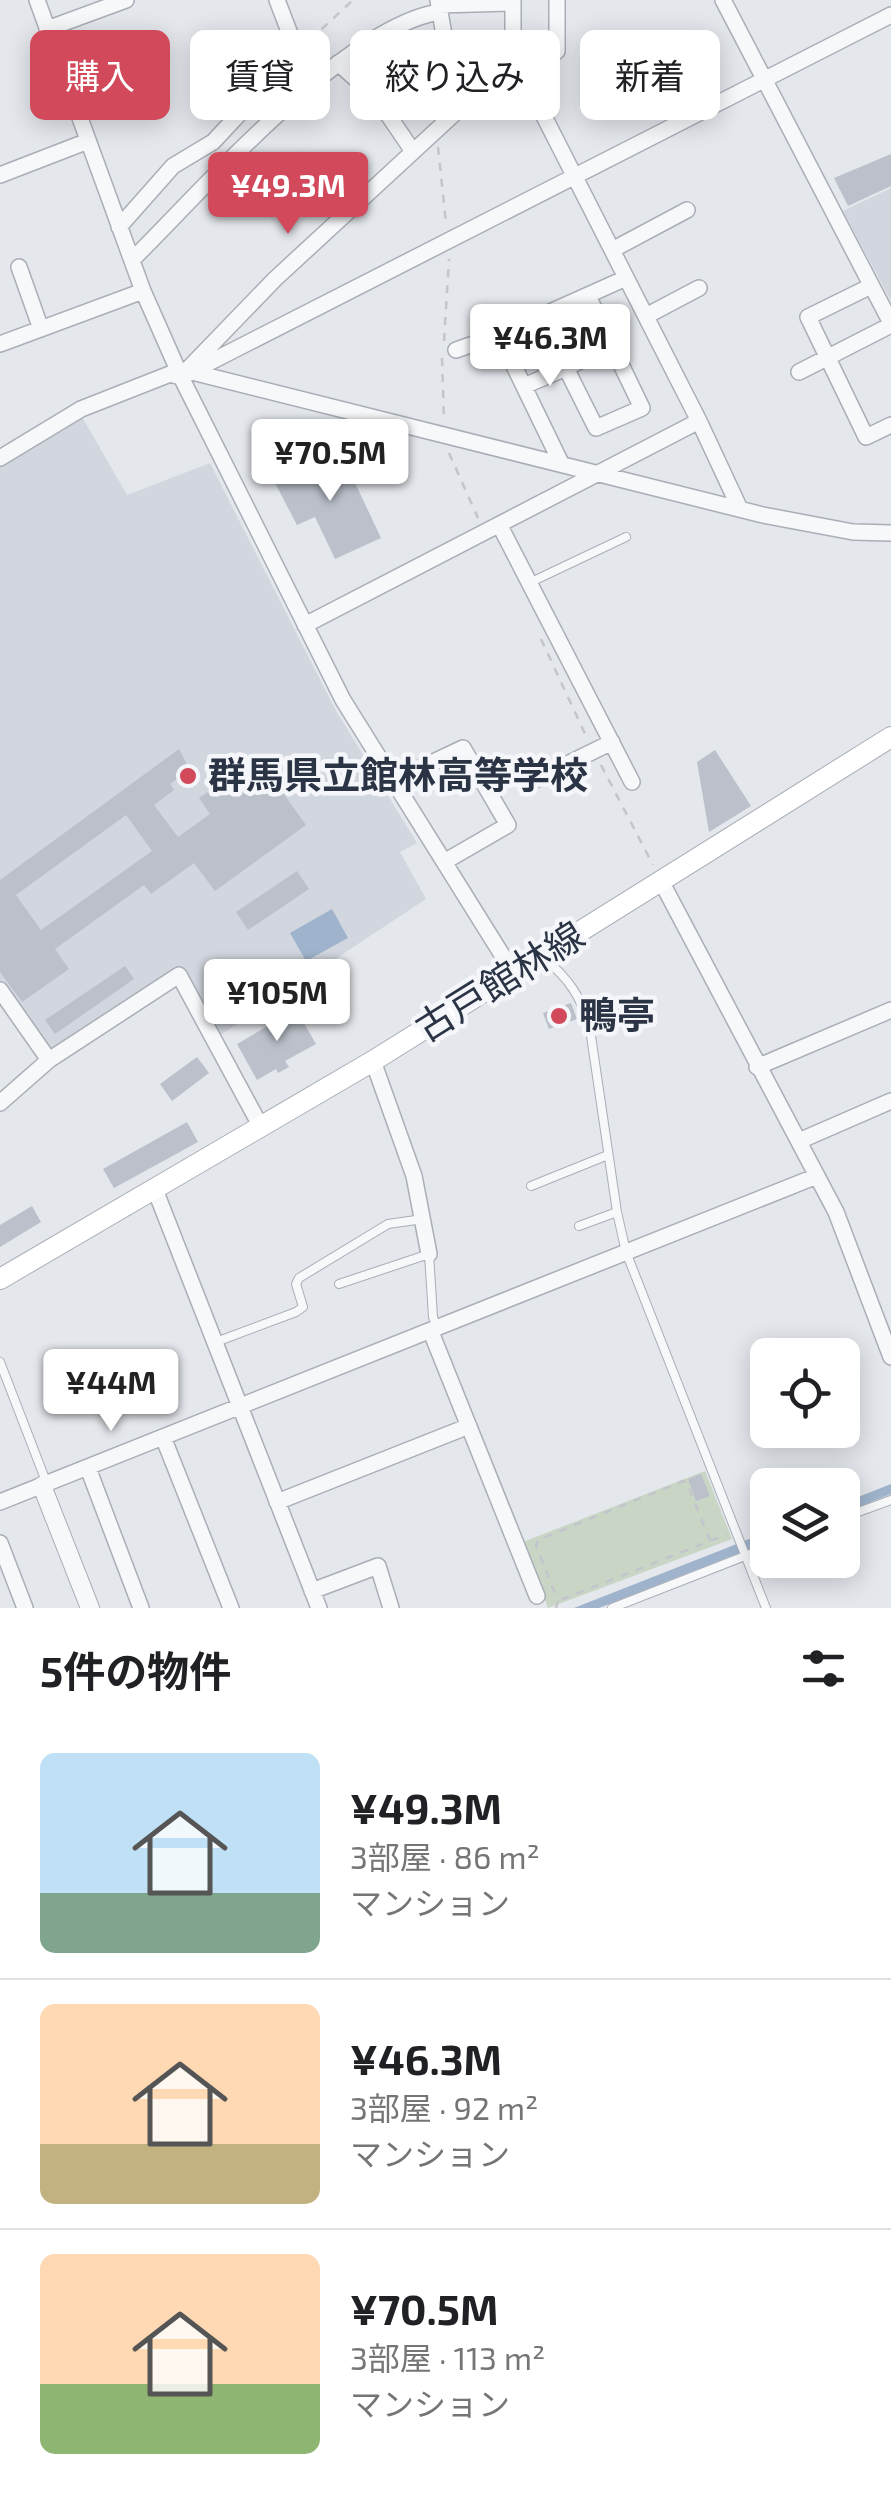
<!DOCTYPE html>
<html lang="ja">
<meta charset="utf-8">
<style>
body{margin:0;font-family:"Exo 2","Noto Sans JP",sans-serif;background:#f6f6f6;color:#202124;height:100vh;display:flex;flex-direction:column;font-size:38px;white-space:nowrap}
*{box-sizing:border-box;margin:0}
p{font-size:32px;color:#757577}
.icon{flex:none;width:55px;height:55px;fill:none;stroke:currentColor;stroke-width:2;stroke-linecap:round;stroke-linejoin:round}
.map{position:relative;height:1608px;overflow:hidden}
.drawer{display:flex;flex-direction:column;background:#fff;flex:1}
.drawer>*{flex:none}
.banner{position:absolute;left:30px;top:30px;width:832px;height:90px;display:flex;gap:20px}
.fabs{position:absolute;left:750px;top:1338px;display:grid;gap:20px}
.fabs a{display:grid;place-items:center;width:110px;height:110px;border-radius:15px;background:#fff;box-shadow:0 5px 25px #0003;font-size:50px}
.price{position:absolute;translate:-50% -85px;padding:0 22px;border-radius:10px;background:#fff;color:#222;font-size:32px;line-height:65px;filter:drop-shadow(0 2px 5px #0008)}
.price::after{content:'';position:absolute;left:50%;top:60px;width:30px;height:22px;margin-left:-15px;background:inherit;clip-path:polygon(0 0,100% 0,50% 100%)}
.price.on{background:#d1495b;color:#fff}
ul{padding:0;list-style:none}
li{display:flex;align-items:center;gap:30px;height:250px;padding:0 40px}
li+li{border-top:2px solid #e0e0e0}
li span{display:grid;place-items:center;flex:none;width:280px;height:200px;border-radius:15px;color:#555}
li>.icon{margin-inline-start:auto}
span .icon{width:120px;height:120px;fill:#fffc;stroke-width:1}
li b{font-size:42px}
h2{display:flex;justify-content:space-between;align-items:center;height:120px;padding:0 40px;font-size:42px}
.pill{padding:0 35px;border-radius:15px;background:#fff;box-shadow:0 5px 25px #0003;font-size:35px;line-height:90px}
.pill.on{background:#d1495b;color:#fff}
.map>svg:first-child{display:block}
</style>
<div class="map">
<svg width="891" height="1608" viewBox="0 0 891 1608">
<rect width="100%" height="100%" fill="#e4e7ec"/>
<path fill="#d2d6de" d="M 891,188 L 891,301 L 843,211 Z
M 81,415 L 127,495 L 210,463 L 335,709 L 417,843 L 400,852 L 426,899 L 219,1036 L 180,967 L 56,1051 L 49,1050 L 0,980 L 0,463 Z"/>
<path fill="#c9d6c5" d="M 705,1471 L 732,1539 L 548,1608 L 523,1542 Z"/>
<path fill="#9fb4cc" d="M 332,909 L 348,938 L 306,961 L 290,933 Z
M 891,1484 L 891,1494 L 843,1513 L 843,1503 Z
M 767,1532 L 767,1542 L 599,1608 L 574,1608 Z"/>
<path fill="#bbc0ca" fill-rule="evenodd" d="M 891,154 L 891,186 L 848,206 L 834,178 Z
M 340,451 L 381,538 L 335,559 L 315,517 L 297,525 L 275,483 Z
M 179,749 L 190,770 L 170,784 L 174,790 L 154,805 L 178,837 L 210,814 L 199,798 L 254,760 L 264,775 L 268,772 L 306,825 L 215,891 L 194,863 L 151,894 L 144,885 L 55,949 L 69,969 L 22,1002 L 0,972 L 0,880 ZM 126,815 L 152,851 L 41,930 L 16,895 Z
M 715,750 L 751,806 L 709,832 L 697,762 Z
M 297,871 L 309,889 L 248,930 L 236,912 Z
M 125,966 L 134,979 L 55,1034 L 45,1020 Z
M 571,1003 L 577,1019 L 549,1029 L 543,1013 Z
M 294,1006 L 316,1044 L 285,1061 L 289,1067 L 278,1073 L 276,1069 L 257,1080 L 237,1044 L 285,1016 L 283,1012 Z
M 197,1057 L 209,1073 L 172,1101 L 160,1084 Z
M 187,1122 L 198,1142 L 114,1188 L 103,1169 Z
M 32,1206 L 41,1222 L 0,1247 L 0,1225 Z
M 701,1474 L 710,1496 L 696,1501 L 688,1479 Z"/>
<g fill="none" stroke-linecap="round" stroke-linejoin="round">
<defs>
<path id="service" d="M 529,583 L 626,537
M 543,957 C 569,979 581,996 590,1029 L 617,1212 L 626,1252 L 766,1608
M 531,1186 L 608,1155
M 579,1226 L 617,1212
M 339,1284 L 429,1254 L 433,1317 L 437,1328
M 216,1342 L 296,1312 L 303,1307 L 296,1284 L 299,1278 L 388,1224 L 423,1219
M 0,1362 L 47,1484
M 842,1518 L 891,1500
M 612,1608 L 768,1547"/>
<path id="minor" d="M 37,0 L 143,291 L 181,377 L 343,700 L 514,974
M 438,0 L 450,70 L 467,102
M 513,0 L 513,47 L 522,73 L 699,421 L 740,509
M 723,0 L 891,323
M 439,5 L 512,3
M 47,29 L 126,0
M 338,63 L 376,97 L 412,150
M 0,175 L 88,141
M 119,227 L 173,166 L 213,142 L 297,52 L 277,0
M 612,250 L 687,210
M 132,260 C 203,190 343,28 439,12
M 19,267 L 41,329
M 871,286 L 808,317 L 866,437 L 891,425
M 646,316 L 699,288
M 499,335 L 561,463
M 0,344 L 143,291
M 456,350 L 499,335 L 626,278
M 566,368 L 612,345
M 187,370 L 275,279 L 467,102 L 544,62 L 557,51 L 557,0
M 192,372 L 763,515 L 853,532 L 891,533
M 799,372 L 891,325
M 524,386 L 566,368 L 596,428 L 642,408 L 588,296
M 0,458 L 81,409 L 170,374 L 181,377 L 891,15
M 500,526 L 632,782
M 305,625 L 699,421
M 393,781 L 463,748 L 508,825 L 444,862
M 533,781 L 612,742
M 661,881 L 836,1212 L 891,1357
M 0,990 L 49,1060
M 373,1061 L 414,1176 L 429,1254
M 757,1067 L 891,1010
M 0,1103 L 49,1060 L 179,975 L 261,1127
M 799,1141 L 891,1101
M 154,1187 L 319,1608
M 431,1332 L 537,1596
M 163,1437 L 231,1608
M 88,1468 L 141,1608
M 0,1502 L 817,1176
M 277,1502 L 469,1426
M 0,1543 L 25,1608
M 312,1591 L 378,1566 L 391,1608"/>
<path id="tertiary" d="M 42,1486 L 90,1608"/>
<path id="secondary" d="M 0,1279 L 373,1061 L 891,737"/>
</defs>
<use href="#service" stroke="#a9aeb7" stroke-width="10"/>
<use href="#minor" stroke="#a9aeb7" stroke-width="18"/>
<use href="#tertiary" stroke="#a9aeb7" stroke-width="20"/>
<use href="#secondary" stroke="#a9aeb7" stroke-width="22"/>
<path stroke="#c2c5cb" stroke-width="2.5" stroke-dasharray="8 8" stroke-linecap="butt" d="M 419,31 L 425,65 L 423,105 L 427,117
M 310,40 L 353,0
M 438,147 L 446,223
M 444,341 L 449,259
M 442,358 L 444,420
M 449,453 L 478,518
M 541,639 L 586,736
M 601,765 L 653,865
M 711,1540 L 727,1535
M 556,1608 L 558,1601 L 536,1545 L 538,1540 L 683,1481 L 687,1483 L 710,1541 L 558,1601"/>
<use href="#service" stroke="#f7f8fa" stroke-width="8"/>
<use href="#minor" stroke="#f7f8fa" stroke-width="15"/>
<use href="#tertiary" stroke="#f7f8fa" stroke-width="18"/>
<use href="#secondary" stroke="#fff" stroke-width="20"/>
</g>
<g fill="#d1495b" stroke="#f4f6f9" stroke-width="4">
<circle cx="188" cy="776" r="10"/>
<circle cx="559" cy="1016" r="10"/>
</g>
<g text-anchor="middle" stroke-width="9" stroke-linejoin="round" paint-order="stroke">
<g font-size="38" font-weight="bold" fill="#2b3445" stroke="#f4f6f9" text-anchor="start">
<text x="208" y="789">群馬県立館林高等学校</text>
<text x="579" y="1029">鴨亭</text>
</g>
<g font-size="38" fill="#2b3445" stroke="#f4f6f9">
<text transform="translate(500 982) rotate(-32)" y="13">古戸館林線</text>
</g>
</g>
</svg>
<div class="fabs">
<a><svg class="icon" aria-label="locate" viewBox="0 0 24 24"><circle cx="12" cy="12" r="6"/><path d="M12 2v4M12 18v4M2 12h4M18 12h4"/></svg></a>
<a><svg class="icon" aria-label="layers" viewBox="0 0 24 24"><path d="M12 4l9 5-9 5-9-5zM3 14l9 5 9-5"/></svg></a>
</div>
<b class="price on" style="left:288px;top:237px">¥49.3M</b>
<b class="price" style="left:550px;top:389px">¥46.3M</b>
<b class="price" style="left:330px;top:504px">¥70.5M</b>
<b class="price" style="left:277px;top:1044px">¥105M</b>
<b class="price" style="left:111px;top:1434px">¥44M</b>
<div class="banner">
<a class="pill on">購入</a>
<a class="pill">賃貸</a>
<a class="pill">絞り込み</a>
<a class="pill">新着</a>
</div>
</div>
<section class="drawer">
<h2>5件の物件<svg class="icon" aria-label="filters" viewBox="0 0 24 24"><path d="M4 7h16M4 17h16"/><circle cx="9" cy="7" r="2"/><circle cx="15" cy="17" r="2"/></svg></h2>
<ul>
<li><span style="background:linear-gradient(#bfe0f5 70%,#7fa58c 0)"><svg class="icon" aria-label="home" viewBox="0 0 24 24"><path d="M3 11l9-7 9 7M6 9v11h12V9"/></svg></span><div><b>¥49.3M</b><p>3部屋 · 86 m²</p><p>マンション</p></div></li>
<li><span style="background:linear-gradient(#ffd9b3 70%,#c2b280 0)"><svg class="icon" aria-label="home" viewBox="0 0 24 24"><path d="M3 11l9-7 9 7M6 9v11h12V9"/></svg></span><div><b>¥46.3M</b><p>3部屋 · 92 m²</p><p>マンション</p></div></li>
<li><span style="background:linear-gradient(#ffd9b3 65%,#8fb573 0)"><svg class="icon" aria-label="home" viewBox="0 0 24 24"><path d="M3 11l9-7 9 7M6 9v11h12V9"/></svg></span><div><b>¥70.5M</b><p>3部屋 · 113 m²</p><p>マンション</p></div></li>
</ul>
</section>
